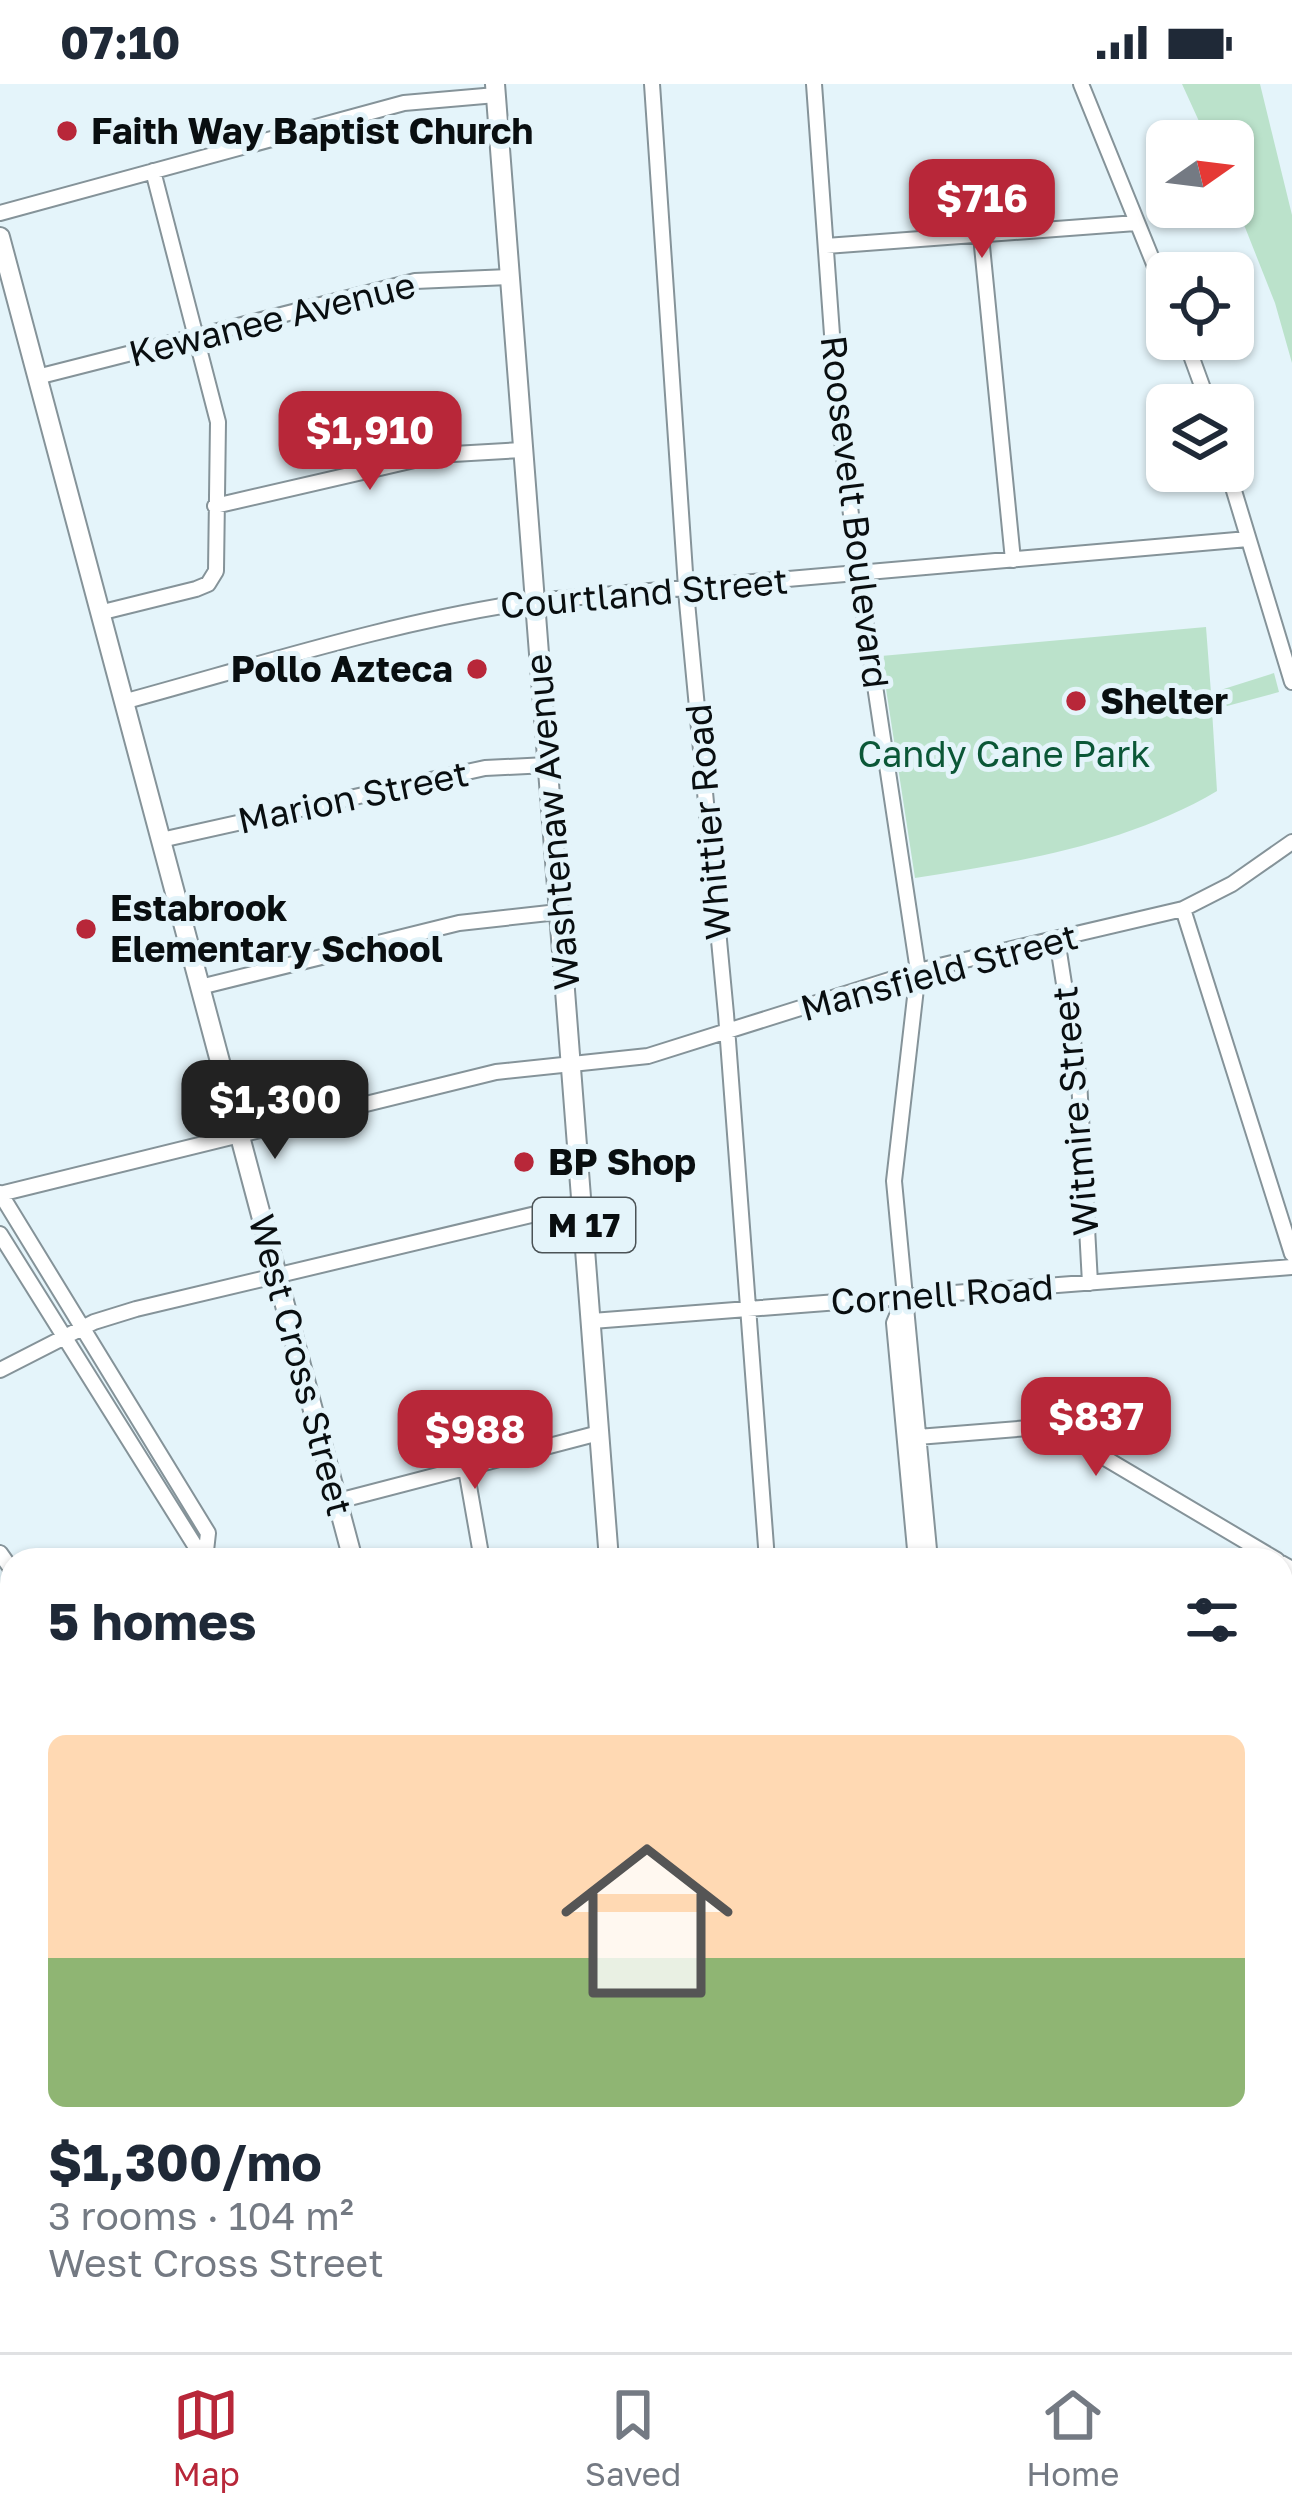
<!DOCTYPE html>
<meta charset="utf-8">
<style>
body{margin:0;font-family:"Golos Text",sans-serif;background:#f2f2f3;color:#1f2937;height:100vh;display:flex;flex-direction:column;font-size:45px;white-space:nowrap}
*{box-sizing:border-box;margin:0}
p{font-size:39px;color:#747a83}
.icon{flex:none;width:66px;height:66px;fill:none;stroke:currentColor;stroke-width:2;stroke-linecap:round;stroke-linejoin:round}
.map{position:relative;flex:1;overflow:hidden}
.panel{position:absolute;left:0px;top:1464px;width:1293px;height:804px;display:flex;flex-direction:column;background:#fff;border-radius:36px 36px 0 0;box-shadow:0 3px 9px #0004}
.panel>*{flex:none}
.needle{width:78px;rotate:76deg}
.fabs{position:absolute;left:1146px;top:36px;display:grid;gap:24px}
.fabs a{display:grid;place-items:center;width:108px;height:108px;border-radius:18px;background:#fff;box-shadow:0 3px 9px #0004;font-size:60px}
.price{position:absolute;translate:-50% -102px;padding:0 27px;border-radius:24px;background:#b82739;color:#fff;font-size:39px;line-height:78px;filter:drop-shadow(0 3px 6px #0008)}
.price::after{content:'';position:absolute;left:50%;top:72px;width:36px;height:27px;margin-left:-18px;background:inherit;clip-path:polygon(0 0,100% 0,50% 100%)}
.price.on{background:#222;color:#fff}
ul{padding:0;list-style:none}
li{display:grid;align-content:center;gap:24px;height:636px;padding:0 48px}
li span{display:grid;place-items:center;height:372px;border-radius:18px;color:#555}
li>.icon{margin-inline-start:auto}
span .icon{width:216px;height:216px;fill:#fffc;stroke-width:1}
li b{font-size:51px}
h2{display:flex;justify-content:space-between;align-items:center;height:144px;padding:0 48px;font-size:51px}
.status{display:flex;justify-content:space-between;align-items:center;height:84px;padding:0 60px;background:#fff;direction:ltr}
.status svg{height:33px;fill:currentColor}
.tab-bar{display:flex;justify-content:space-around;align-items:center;height:168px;border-top:3px solid #e0e1e3;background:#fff;font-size:33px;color:#747a83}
.tab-bar a{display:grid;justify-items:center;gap:6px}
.tab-bar .on{color:#b82739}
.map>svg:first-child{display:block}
</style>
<div class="status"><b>07:10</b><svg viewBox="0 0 49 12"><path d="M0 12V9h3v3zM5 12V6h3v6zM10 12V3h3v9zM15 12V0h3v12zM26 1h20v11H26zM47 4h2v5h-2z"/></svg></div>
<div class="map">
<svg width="1292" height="2268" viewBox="0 0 1292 2268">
<rect width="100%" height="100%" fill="#e4f4fa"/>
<path fill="#bbe2cb" d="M 1182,0 L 1260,0 L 1292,131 L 1292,279 L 1275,219 L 1233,113 L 1233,57 L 1208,57 Z
M 1206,543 L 1211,609 L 1274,589 L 1279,608 L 1212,626 L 1217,707 C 1126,761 1018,778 915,794 L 881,572 Z"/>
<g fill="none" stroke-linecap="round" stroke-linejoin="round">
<defs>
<path id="minor" d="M 652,0 L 687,518 L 726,930 L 767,1476
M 814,0 L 836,306 L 858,489 L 918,887 L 894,1097 L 930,1476
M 1081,0 L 1167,212
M 0,129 L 404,19 L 496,11
M 981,152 L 1013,476
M 826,162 L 1136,139
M 1185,255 L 1209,321
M 37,293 L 415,197 L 509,193
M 1228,387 L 1292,598
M 215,422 L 436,371 L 522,366
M 99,529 L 196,505 L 208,500 L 216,487 L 218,338 L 153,87
M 123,618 C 259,581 394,537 534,517 L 1248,455
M 161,756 L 485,684 L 547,681
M 1183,825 L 1292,1170
M 1057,855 L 1079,996 L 1090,1199
M 200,903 L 459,839 L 558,828
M 0,1109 L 208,1449 L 205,1476
M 0,1110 L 496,988 L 648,972 L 918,887 L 1183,825 L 1232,800 L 1292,758
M 0,1150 L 204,1476
M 903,1217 L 894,1239 L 916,1476
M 592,1237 L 1292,1183
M 0,1286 L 94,1238 L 136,1225 L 582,1119
M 905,1354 L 1042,1343 L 1061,1348 L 1277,1476
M 466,1385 L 482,1476
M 338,1417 L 599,1349
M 0,1469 L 12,1486
M 1281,1479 L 1292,1485
M 1281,1655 L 1292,1658
M 0,1703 L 12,1699
M 0,1721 L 12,1717
M 1281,1784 L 1292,1781
M 1281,1815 L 1292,1811
M 0,1837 L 12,1883
M 0,2179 L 12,2176
M 111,2256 L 114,2268
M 267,2256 L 270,2268
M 440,2256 L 444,2268"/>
<path id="major" d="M 495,0 L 609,1476
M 0,153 L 353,1476
M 595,2256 L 600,2268
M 650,2268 L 650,2256
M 666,2268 L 667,2256"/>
</defs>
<use href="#minor" stroke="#859399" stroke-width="18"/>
<use href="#major" stroke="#859399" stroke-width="22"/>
<use href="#minor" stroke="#fff" stroke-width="14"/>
<use href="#major" stroke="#fff" stroke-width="18"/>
</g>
<g fill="#b82739" stroke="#e4f4fa" stroke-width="4.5">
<circle cx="67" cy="47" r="12"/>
<circle cx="477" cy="585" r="12"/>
<circle cx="1076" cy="617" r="12"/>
<circle cx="86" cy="845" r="12"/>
<circle cx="524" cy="1078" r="12"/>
</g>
<g text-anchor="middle" stroke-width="10" stroke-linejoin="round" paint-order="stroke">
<rect fill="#e4f4fa" stroke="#4b5356" stroke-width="3" x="533" y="1114" width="102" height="54" rx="9"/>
<g font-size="33" font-weight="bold" fill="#090e10">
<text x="584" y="1153">M 17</text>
</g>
<g font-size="36" font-weight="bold" fill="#090e10" stroke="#e4f4fa" text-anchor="start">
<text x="91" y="60">Faith Way Baptist Church</text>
<text x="453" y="598" text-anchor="end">Pollo Azteca</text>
<text x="1100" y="630">Shelter</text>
<text x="110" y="837">Estabrook<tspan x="110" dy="41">Elementary School</tspan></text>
<text x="548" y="1091">BP Shop</text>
</g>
<g font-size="36" fill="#090e10" stroke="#e4f4fa">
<text transform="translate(272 235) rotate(-14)" y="13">Kewanee Avenue</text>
<text transform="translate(855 428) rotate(83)" y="13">Roosevelt Boulevard</text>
<text transform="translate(644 509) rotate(-5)" y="13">Courtland Street</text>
<text transform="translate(353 713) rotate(-12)" y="13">Marion Street</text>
<text transform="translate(552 738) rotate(-95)" y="13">Washtenaw Avenue</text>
<text transform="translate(708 738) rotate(-95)" y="13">Whittier Road</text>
<text transform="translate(939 888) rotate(-15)" y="13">Mansfield Street</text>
<text transform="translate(1075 1027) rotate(-95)" y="13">Witmire Street</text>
<text transform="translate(942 1210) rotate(-4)" y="13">Cornell Road</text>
<text transform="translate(301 1281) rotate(75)" y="13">West Cross Street</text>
</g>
<g font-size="36" fill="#0b5737" stroke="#e4f4fa">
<text x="1004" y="683">Candy Cane Park</text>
</g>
</g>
</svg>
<div class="fabs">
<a><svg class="needle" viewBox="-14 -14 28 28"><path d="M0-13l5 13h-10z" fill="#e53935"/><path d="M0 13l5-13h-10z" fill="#747a83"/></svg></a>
<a><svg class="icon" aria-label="locate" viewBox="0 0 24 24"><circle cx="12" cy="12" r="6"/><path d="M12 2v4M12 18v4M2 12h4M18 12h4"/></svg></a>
<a><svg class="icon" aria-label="layers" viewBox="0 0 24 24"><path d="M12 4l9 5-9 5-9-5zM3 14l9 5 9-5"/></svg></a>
</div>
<b class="price" style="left:982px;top:177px">$716</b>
<b class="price" style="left:370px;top:409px">$1,910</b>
<b class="price on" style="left:275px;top:1078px">$1,300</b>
<b class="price" style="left:1096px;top:1395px">$837</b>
<b class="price" style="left:475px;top:1408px">$988</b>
<section class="panel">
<h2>5 homes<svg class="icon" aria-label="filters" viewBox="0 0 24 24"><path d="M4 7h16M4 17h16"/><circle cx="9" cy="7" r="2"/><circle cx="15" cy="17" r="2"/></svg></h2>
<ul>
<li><span style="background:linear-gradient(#ffd9b3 60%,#8fb573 0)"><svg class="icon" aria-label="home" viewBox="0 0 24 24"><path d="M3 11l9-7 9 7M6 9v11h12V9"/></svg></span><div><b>$1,300/mo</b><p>3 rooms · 104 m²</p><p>West Cross Street</p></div></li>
</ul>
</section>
</div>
<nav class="tab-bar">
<a class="on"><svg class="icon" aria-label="map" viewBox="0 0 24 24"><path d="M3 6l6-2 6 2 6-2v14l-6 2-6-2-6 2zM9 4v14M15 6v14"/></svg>Map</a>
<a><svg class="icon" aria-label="saved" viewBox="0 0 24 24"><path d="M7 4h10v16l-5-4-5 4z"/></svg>Saved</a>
<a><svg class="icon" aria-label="home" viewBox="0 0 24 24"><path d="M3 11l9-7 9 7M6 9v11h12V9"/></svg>Home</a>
</nav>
